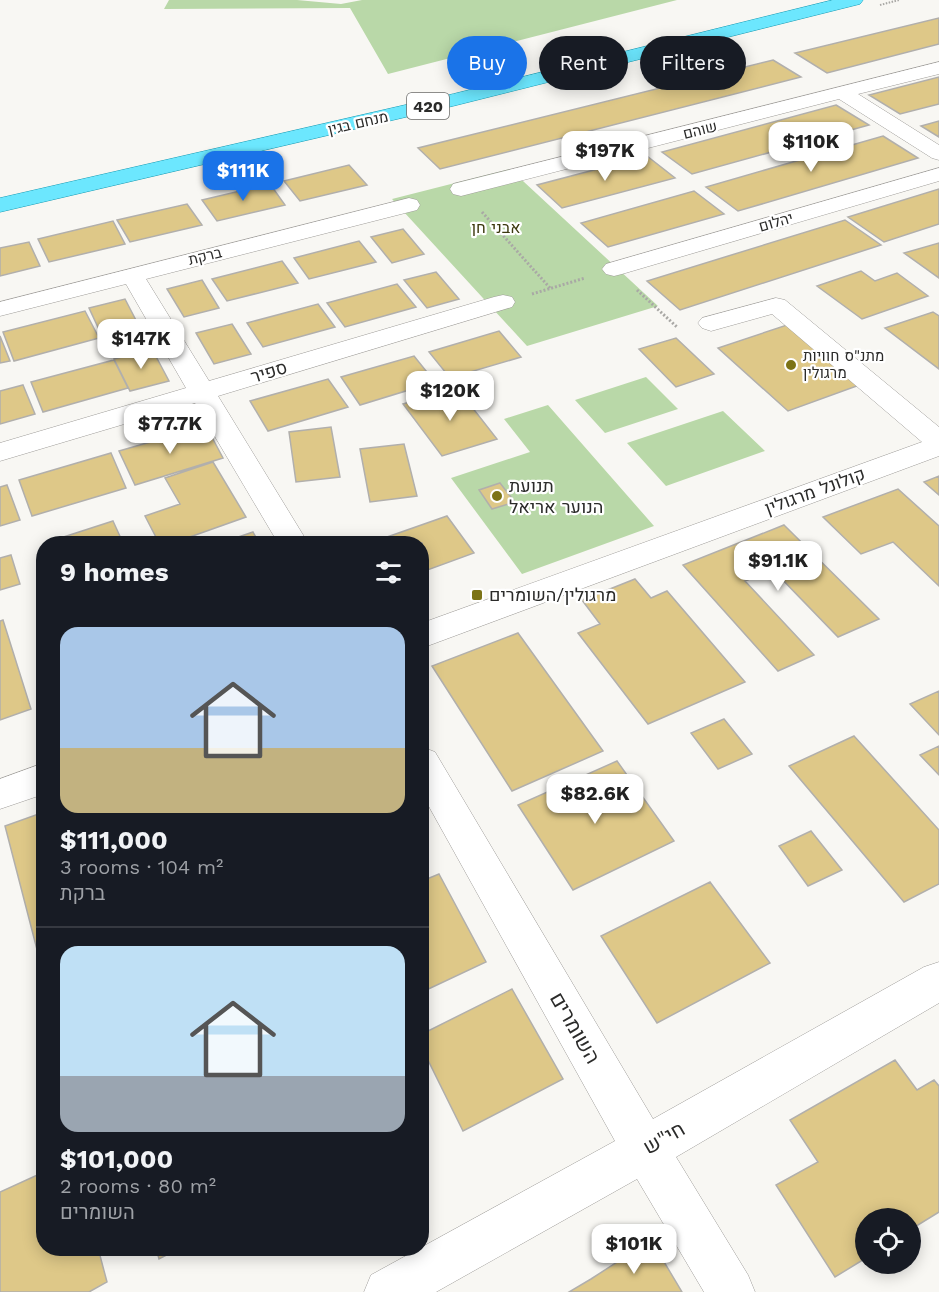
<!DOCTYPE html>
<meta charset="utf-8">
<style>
body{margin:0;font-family:"Work Sans",Heebo,sans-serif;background:#20242c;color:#f1f3f6;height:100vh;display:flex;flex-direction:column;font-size:22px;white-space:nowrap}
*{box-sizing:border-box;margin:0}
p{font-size:20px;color:#9ea1a6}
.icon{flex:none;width:33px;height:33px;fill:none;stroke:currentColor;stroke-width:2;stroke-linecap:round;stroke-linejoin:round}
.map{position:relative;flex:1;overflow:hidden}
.details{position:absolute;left:36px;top:536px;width:393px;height:720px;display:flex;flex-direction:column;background:#171b24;border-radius:24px;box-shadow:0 3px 15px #0003}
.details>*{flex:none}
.hud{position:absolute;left:447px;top:36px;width:402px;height:54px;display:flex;gap:12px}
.fabs{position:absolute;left:855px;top:1208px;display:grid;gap:12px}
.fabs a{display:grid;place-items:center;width:66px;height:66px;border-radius:50%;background:#171b24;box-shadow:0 3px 15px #0003;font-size:30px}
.price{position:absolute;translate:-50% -51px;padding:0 14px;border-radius:12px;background:#fff;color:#222;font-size:20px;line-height:39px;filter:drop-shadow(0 2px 3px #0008)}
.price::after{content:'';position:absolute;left:50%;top:36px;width:18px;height:14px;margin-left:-9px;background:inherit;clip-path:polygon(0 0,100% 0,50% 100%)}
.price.current{background:#1a73e8;color:#fff}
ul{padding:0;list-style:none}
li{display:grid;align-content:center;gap:12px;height:318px;padding:0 24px}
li+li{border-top:2px solid #363941}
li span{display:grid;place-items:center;height:186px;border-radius:18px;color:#555}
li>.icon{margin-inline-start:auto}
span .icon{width:108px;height:108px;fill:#fffc;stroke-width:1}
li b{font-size:26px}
h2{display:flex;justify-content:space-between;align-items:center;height:72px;padding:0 24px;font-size:26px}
.chip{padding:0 21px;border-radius:27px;background:#171b24;box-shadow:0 3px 15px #0003;font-size:21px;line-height:54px}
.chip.current{background:#1a73e8;color:#fff}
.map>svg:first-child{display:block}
</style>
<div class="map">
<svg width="939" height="1292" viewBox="0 0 939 1292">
<rect width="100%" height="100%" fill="#f8f7f3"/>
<path fill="#b9d8a8" d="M 169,0 L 297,0 L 341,4 L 362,0 L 677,0 L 388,74 L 350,8 L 164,9 Z
M 510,169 L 658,306 L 527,346 L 392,199 Z
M 646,377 L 678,409 L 605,433 L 575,400 Z
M 548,405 L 654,526 L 522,574 L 451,478 L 530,452 L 504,419 Z
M 723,411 L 765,451 L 666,486 L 627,443 Z"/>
<path fill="#dec888" stroke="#b1afac" stroke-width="1.5" d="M 939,18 L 939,44 L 827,73 L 795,53 Z
M 773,60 L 801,77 L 440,169 L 418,148 Z
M 939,77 L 939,104 L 900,114 L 869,95 Z
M 836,105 L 869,125 L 692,174 L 662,152 Z
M 939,121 L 939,137 L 921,126 Z
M 883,136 L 918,158 L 738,211 L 706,187 Z
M 647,156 L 675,178 L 562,208 L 537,185 Z
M 349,165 L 367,185 L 300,201 L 284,181 Z
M 270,184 L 285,205 L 217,221 L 202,200 Z
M 939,189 L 939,224 L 884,242 L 848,217 Z
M 694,191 L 724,214 L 608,247 L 581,223 Z
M 187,204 L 202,225 L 130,242 L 117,220 Z
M 845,220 L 881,245 L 680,310 L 647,281 Z
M 113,221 L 125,244 L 49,262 L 38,239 Z
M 403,229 L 424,254 L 392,263 L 371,237 Z
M 359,241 L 376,262 L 309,279 L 294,258 Z
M 29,242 L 40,266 L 0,276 L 0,248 Z
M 939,243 L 939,278 L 904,253 Z
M 282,261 L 298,283 L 227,301 L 212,279 Z
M 861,271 L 875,281 L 897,273 L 928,296 L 862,319 L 817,286 Z
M 436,272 L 459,299 L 427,308 L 404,280 Z
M 202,280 L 219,308 L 184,317 L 167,289 Z
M 397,284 L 416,307 L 345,327 L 327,303 Z
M 125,299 L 140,328 L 103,338 L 89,308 Z
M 318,304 L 335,327 L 263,347 L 247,323 Z
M 85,311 L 99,338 L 14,361 L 3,332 Z
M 933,312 L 939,316 L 939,369 L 885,328 Z
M 793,323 L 865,383 L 788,411 L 718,348 Z
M 232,324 L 251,354 L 214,364 L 196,333 Z
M 499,331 L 521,357 L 450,378 L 429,352 Z
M 0,336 L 10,361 L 0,363 Z
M 676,338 L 714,374 L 676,387 L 639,349 Z
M 152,349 L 169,381 L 130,391 L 114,359 Z
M 414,356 L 435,382 L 360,405 L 341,377 Z
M 114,360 L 128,388 L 43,412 L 31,382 Z
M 328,379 L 348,407 L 268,431 L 250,401 Z
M 23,385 L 35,414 L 0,424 L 0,391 Z
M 457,388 L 497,439 L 442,456 L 403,404 Z
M 206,426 L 223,458 L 135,485 L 119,451 Z
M 331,427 L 340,477 L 296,482 L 289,432 Z
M 404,444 L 417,496 L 370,502 L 360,449 Z
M 111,453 L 126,488 L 32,516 L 19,480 Z
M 213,462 L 246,517 L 173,543 L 159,543 L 145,516 L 180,504 L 165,478 Z
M 939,476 L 939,495 L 924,482 Z
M 500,483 L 515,502 L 492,509 L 479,490 Z
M 7,485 L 20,520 L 0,526 L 0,487 Z
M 898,489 L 939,526 L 939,586 L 893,542 L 861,554 L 823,517 Z
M 447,516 L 474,553 L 422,572 L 422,543 L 370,543 Z
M 113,521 L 123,543 L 45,543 Z
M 784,525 L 879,619 L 838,637 L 773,570 L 745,581 L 814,655 L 778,671 L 683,565 Z
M 253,532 L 259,543 L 221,543 Z
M 11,555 L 20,584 L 0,590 L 0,558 Z
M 635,579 L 651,598 L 667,591 L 745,682 L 648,724 L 578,633 L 600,624 L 582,600 Z
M 3,620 L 31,709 L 0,720 L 0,621 Z
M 518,633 L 603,751 L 512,791 L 432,666 Z
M 939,691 L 939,735 L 910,704 Z
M 724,719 L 752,754 L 718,769 L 691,733 Z
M 854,736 L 939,830 L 939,884 L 904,902 L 789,766 Z
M 939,746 L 939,775 L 920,755 Z
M 617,761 L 674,841 L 573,890 L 518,805 Z
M 44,812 L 44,968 L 42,969 L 5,826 Z
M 811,831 L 842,870 L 808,886 L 779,846 Z
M 439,874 L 486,962 L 422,992 L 422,881 Z
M 710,882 L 770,963 L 657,1023 L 601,936 Z
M 512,989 L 563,1079 L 463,1131 L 422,1048 L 422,1034 Z
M 895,1060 L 917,1090 L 934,1080 L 939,1086 L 939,1212 L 910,1230 L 910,1218 L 866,1218 L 866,1258 L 835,1277 L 776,1185 L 818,1162 L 790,1120 Z
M 44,1172 L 44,1248 L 98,1248 L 107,1282 L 89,1292 L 0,1292 L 0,1192 Z
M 651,1240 L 682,1292 L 569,1292 L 591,1279 Z
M 156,1248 L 180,1248 L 159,1259 Z"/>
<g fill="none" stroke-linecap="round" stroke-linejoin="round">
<defs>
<path id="minor" d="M 939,62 L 939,74 L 858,94 L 939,145 L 939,160 L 932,158 L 839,99 L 461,196 L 453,194 L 450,189 L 453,184 Z
M 939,168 L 939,181 L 622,274 L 614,276 L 606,274 L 602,269 L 606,264 Z
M 409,198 L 417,200 L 420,205 L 417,210 L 146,279 L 209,381 L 494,297 L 503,295 L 512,297 L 515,302 L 512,307 L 218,396 L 308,543 L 278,543 L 195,403 L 0,461 L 0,443 L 186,388 L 126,284 L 0,316 L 0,302 Z
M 776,298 L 785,300 L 939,427 L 939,456 L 422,648 L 422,623 L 922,442 L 772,314 L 711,331 L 702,328 L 698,323 L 702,318 Z
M 422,747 L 435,752 L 653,1119 L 924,967 L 939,962 L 939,1003 L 676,1157 L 748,1275 L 755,1292 L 704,1292 L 637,1179 L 436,1292 L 364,1292 L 371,1275 L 615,1141 L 422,794 Z
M 44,763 L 44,794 L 0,809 L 0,779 Z"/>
<path id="major" d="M 833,0 L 863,0 L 860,4 L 453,106 L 0,212 L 0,198 L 453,94 Z"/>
</defs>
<use href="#minor" stroke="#9e9c99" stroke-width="1"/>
<use href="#major" stroke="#169bb4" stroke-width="1"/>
<path stroke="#a9a8a5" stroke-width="2" stroke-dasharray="1.5 1.5" stroke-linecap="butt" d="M 880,5 L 899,0"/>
<path stroke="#a9a8a5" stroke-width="3" stroke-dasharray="2 2" stroke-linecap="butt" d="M 482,212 L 550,288
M 637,290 L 678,328
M 532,294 L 585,278"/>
<use href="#minor" fill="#fff" fill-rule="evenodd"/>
<use href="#major" fill="#6ce7fe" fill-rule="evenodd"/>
</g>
<g fill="#7c7316" stroke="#fff" stroke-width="2">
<circle cx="791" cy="365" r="6"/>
<circle cx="497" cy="496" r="6"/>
<rect x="471" y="589" width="12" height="12" rx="3"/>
</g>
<g text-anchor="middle" stroke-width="4.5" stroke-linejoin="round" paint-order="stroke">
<g font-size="15" fill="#2b2b2a" stroke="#fff">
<text transform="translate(358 123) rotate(-13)" y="5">מנחם בגין</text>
<text transform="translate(700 130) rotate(-14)" y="5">שוהם</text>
<text transform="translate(776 222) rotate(-16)" y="5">יהלום</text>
<text transform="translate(205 256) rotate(-14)" y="5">ברקת</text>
</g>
<g font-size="15" fill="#2b2b2a" stroke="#fff" text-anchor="start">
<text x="803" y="361">מתנ"ס חוויות<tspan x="803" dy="17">מרגולין</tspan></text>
</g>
<rect fill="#fff" stroke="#6b6b6a" stroke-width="1.5" x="407" y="93" width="42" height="26" rx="4.5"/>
<g font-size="16" font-weight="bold" fill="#2b2b2a">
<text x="428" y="112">420</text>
</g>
<g font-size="16" fill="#3c380e" stroke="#fff">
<text x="496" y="233">אבני חן</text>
</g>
<g font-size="18" fill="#2b2b2a" stroke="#fff">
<text transform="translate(269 372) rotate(-17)" y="6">ספיר</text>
<text transform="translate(815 491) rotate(-20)" y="6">קולונל מרגולין</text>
</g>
<g font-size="18" fill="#2b2b2a" stroke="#fff" text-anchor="start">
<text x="509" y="492">תנועת<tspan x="509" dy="21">הנוער אריאל</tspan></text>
<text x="489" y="601">מרגולין/השומרים</text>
</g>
<g font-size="21" fill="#2b2b2a" stroke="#fff">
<text transform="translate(575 1028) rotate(60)" y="7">השומרים</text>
<text transform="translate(664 1138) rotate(-30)" y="7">חי"ש</text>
</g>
</g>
</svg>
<div class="fabs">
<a><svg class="icon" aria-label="locate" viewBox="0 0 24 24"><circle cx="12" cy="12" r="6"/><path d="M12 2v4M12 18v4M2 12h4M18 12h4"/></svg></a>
</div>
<b class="price" style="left:811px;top:173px">$110K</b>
<b class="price" style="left:605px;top:182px">$197K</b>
<b class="price current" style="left:243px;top:202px">$111K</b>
<b class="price" style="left:141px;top:370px">$147K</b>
<b class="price" style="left:450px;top:422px">$120K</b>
<b class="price" style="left:170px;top:455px">$77.7K</b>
<b class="price" style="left:778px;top:592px">$91.1K</b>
<b class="price" style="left:595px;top:825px">$82.6K</b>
<b class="price" style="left:634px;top:1275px">$101K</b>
<div class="hud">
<a class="chip current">Buy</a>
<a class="chip">Rent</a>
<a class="chip">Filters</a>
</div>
<section class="details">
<h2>9 homes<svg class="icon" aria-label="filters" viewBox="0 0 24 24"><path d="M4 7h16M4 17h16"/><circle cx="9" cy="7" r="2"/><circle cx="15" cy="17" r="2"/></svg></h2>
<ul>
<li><span style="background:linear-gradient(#a9c7e8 65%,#c2b280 0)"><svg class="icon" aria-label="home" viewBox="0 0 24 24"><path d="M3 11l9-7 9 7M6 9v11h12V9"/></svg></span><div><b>$111,000</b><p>3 rooms · 104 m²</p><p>ברקת</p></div></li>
<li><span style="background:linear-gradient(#bfe0f5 70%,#9aa5b1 0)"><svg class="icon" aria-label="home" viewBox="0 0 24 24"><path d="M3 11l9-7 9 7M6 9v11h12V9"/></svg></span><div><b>$101,000</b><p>2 rooms · 80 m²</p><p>השומרים</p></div></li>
</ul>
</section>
</div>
